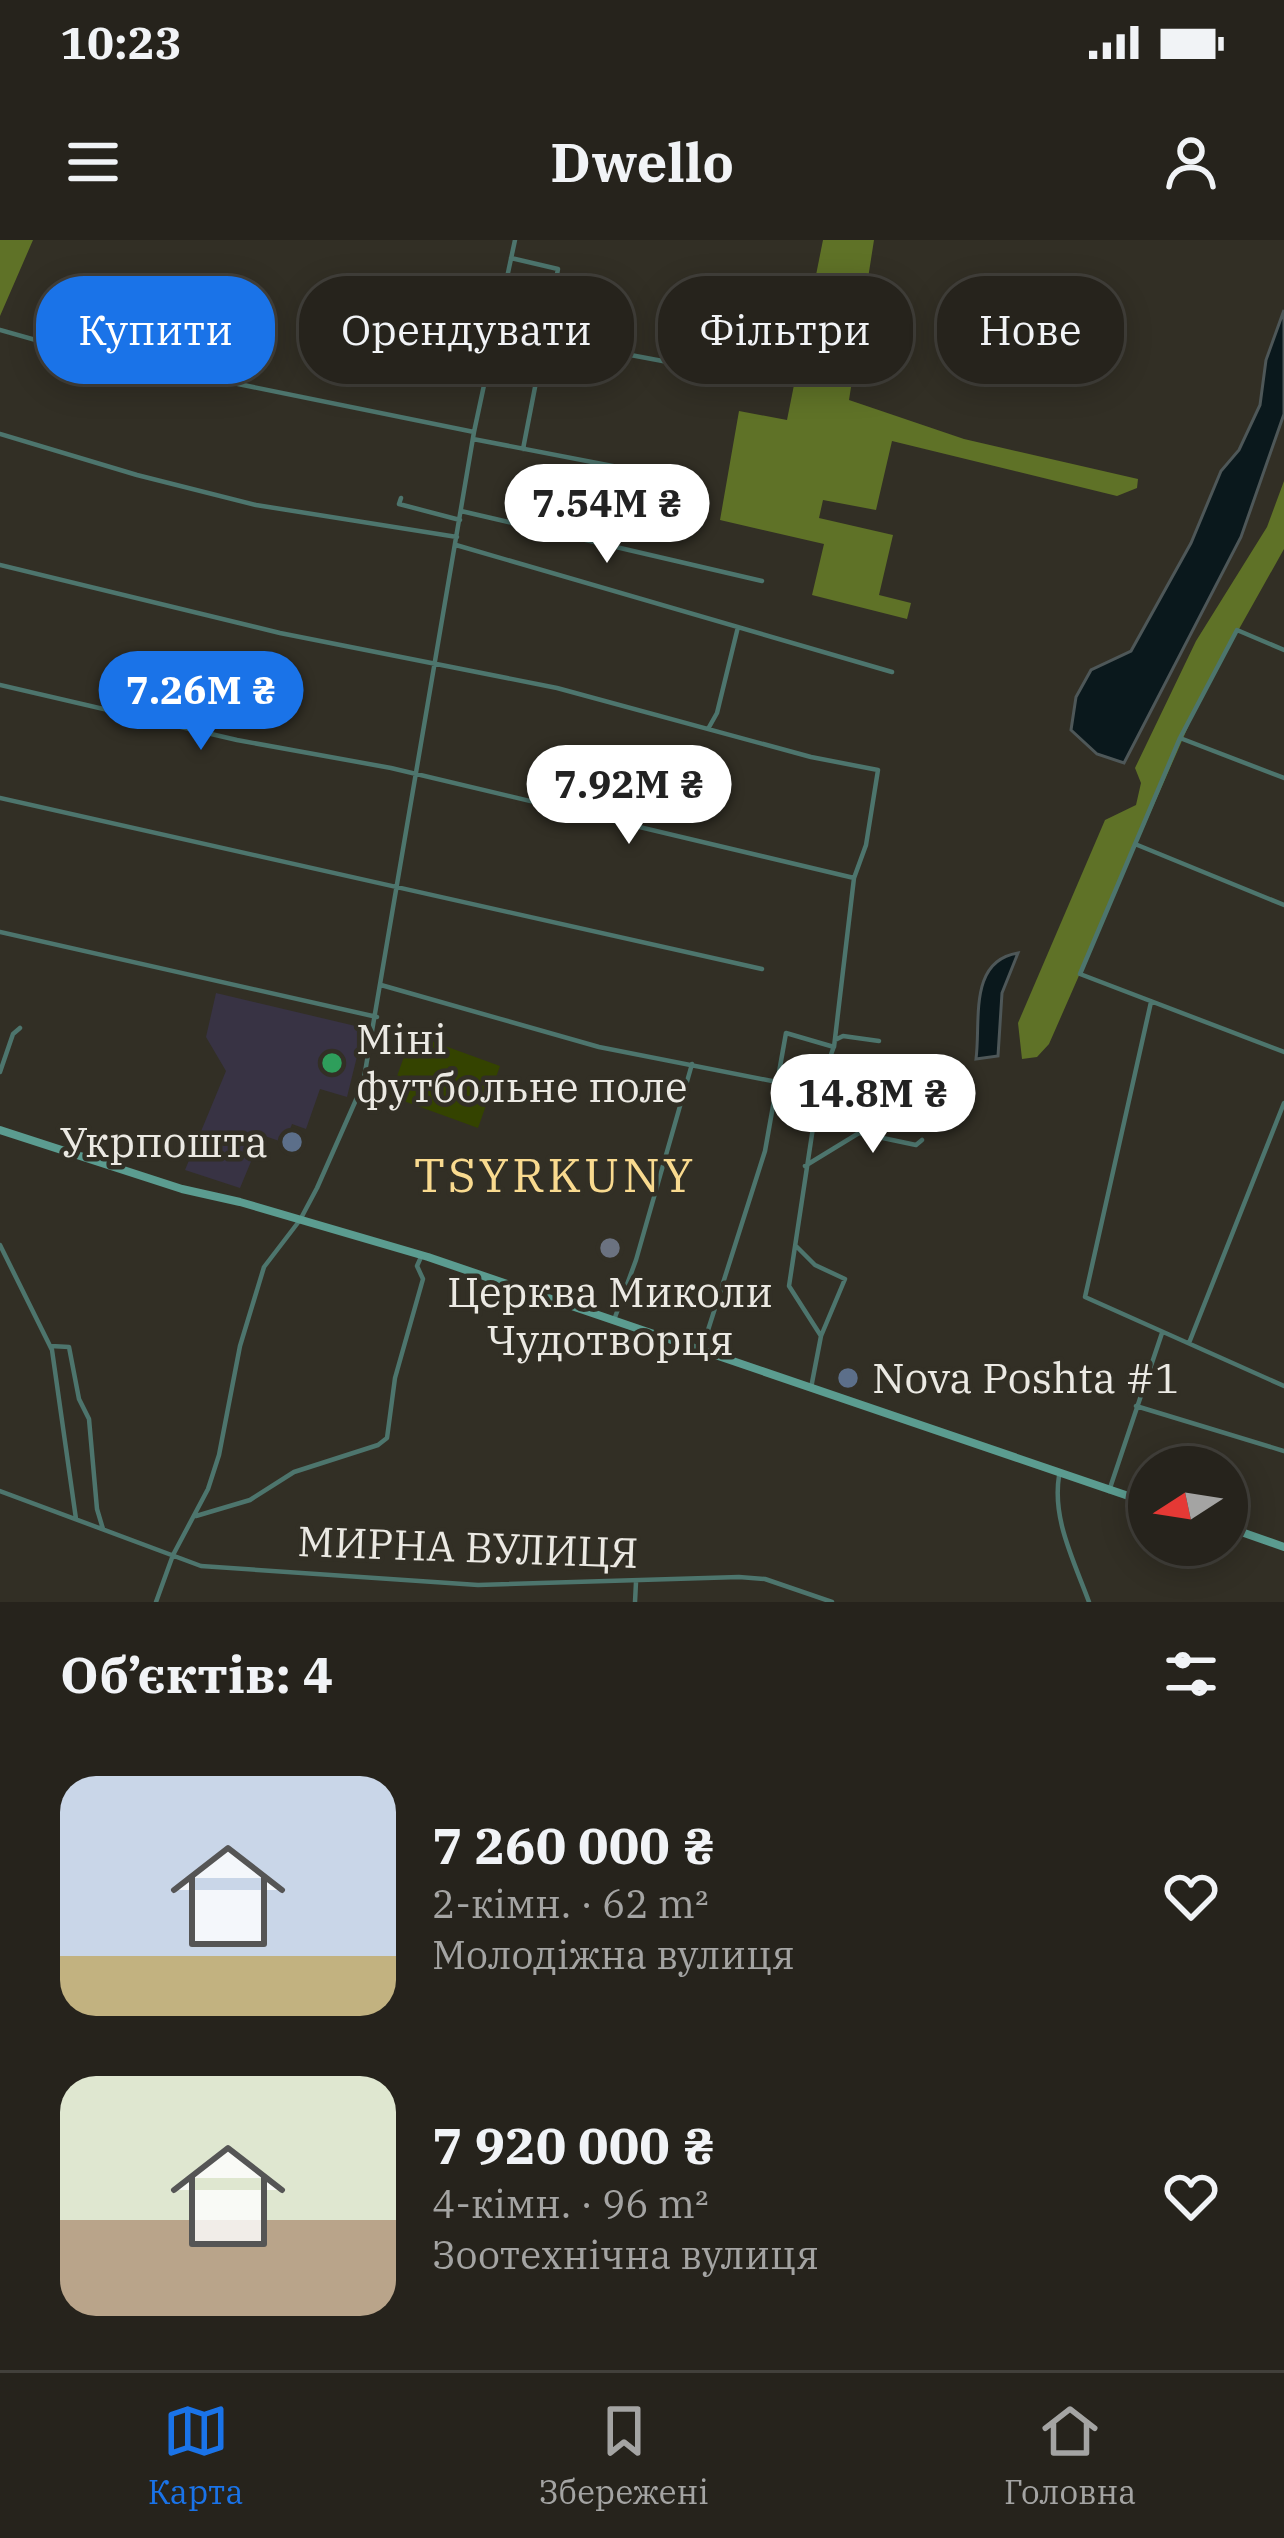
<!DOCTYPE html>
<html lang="uk">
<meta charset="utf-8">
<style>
body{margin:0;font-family:"IBM Plex Serif",serif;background:#322f29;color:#f1f3f6;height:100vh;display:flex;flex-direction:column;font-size:45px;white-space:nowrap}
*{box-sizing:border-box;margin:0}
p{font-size:39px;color:#a4a4a3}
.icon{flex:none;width:66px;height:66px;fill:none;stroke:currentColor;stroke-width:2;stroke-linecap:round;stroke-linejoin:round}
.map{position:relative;height:1362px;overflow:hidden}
.panel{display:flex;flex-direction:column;background:#26231c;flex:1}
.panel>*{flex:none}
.banner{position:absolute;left:36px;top:36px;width:1212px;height:108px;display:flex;gap:24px}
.needle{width:78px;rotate:258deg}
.buttons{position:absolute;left:1128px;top:1206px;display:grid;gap:24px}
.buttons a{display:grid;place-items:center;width:120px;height:120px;border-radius:50%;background:#26231c;box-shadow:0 6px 30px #0003,0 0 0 3px #42403b;font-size:60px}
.price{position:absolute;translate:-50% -102px;padding:0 27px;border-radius:42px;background:#fff;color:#222;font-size:39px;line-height:78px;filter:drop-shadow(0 3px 6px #0008)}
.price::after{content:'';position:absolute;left:50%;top:72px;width:36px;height:27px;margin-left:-18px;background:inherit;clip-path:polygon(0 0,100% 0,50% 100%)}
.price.active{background:#1a73e8;color:#fff}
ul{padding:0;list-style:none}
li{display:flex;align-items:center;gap:36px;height:300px;padding:0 60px}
li span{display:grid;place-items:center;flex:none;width:336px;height:240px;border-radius:36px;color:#555}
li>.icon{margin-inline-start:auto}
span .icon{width:144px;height:144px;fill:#fffc;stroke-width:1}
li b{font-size:51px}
h2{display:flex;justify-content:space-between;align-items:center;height:144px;padding:0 60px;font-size:51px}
.chip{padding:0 42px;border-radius:48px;background:#26231c;box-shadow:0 6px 30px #0003,0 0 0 3px #42403b;font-size:42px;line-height:108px}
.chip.active{background:#1a73e8;color:#fff}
.status{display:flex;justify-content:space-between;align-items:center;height:84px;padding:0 60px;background:#26231c;direction:ltr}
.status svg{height:33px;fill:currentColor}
header{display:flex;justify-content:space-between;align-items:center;height:156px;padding:0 60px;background:#26231c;font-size:54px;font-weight:800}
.tab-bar{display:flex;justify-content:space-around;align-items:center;height:168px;border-top:3px solid #42403b;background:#26231c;font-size:33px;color:#a4a4a3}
.tab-bar a{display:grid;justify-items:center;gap:6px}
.tab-bar .active{color:#1a73e8}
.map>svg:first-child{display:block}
</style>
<div class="status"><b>10:23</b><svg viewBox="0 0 49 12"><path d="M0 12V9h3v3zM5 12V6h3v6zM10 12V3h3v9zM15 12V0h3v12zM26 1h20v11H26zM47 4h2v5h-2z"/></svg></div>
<header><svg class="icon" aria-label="menu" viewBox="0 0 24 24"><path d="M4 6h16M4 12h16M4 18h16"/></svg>Dwello<svg class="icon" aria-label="person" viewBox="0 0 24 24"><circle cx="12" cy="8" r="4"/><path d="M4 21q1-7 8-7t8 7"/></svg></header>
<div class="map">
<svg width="1284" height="1362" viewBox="0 0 1284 1362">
<rect width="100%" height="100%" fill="#322f25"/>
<path fill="#383344" d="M 216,753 L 364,788 L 347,857 L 320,849 L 306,889 L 292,884 L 285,903 L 262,895 L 240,948 L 185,930 L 226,831 L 206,797 Z"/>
<path fill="#344300" d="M 412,794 L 500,826 L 478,888 L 390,856 Z"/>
<path fill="#5f7227" d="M 0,0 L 33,0 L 0,76 Z
M 823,0 L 874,0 L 849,160 L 964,199 L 1138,239 L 1137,248 L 1117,256 L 892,201 L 876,270 L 823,260 L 819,278 L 893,295 L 879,355 L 911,363 L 907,379 L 812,355 L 824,304 L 720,280 L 739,171 L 787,180 Z
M 1284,241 L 1284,309 L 1202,455 L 1049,804 L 1037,817 L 1022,819 L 1018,783 L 1105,580 L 1136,565 L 1141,543 L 1135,528 L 1196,401 L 1267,287 Z"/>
<path fill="#0a181c" stroke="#4e5758" stroke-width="3" d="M 1284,70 L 1284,174 L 1241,297 L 1124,523 L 1097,514 L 1071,490 L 1076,457 L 1091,430 L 1131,411 L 1191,303 L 1221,231 L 1239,210 L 1260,165 L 1266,120 Z
M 1018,713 L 1002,753 L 998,816 L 976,819 C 981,781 968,721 1018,713 Z"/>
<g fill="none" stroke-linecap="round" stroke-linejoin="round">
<path stroke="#4d756d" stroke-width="4.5" d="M 511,18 L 558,29 L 523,209
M 483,80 L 498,83
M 0,90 L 71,110 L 474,192
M 545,99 L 716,131
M 471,139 L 485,142
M 0,194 L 137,235 L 256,265 L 457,297
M 473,199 L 654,234
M 401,258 L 399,264 L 460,280
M 461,271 L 762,341
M 456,305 L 892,432
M 0,325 L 280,393 L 557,448 L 811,517 L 878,530 L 866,605 L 854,638 L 834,807 L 786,793 L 765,911 L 702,1109
M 1284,410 L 1237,390 L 1180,498 L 1080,734 L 1284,812
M 0,445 L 237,500 L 391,528 L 854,638
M 708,489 L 717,473 L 738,387
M 1180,498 L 1284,538
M 0,558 L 762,729
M 1135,604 L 1284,665
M 0,692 L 377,777
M 381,745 L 599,807 L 777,842
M 1151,762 L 1085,1057 L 1284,1146
M 835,800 L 843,796 L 879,801
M 0,832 L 13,794 L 20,788
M 805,926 L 859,893 L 916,905 L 922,900
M 0,1005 L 52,1110 L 76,1279
M 797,1007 L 815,1025 L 845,1039 L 821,1096
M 614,1080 L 636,1020 L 692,824
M 1189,1103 L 1284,863
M 51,1106 L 69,1107 L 79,1159 L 89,1179 L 97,1269 L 103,1289
M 811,1148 L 821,1096 L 789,1046 L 819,848 L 833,809
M 1136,1166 L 1284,1211
M 1059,1236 C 1052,1279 1074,1321 1089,1362
M 0,1251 L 201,1326 L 478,1345 L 739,1337 L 765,1339 L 832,1362
M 1109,1251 L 1162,1093
M 196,1276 L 250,1260 L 294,1232 L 378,1205 L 387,1198 L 395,1138 L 423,1039 L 417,1026 L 421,1017
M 156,1362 L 173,1315 L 208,1249 L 219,1215 L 240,1106 L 264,1027 L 300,980 L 317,948 L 363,844 L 474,192 L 515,0
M 635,1362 L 636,1342"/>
<path stroke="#5b9c90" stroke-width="8" d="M 0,890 L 182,949 L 240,962 L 428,1017 L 1149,1263
M 1227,1287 L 1284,1307"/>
</g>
<circle fill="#2e9e5b" stroke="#322f25" stroke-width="4.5" cx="332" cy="823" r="12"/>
<g fill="#5c6f8a" stroke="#322f25" stroke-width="4.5">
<circle cx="292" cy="902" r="12"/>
<circle cx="848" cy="1138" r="12"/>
</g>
<circle fill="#6b7280" stroke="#322f25" stroke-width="4.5" cx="610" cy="1008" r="12"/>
<g text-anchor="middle" stroke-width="9" stroke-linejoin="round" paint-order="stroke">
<g font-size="42" fill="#ebe9e3" stroke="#322f25" text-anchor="start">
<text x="356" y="814">Міні<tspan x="356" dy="48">футбольне поле</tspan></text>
<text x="268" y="917" text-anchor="end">Укрпошта</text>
<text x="610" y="1067" text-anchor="middle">Церква Миколи<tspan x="610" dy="48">Чудотворця</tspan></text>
<text x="872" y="1153">Nova Poshta #1</text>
</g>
<g font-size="42" fill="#ebe9e3" stroke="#322f25">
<text transform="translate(468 1307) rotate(2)" y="15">МИРНА ВУЛИЦЯ</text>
</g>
<g font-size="48" letter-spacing="3" fill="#f9da8f" stroke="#322f25">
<text x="555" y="952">TSYRKUNY</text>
</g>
</g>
</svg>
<div class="buttons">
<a><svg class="needle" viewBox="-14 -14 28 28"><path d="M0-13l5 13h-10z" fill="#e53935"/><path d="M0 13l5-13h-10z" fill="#a4a4a3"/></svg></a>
</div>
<b class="price" style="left:607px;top:326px">7.54M ₴</b>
<b class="price active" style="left:201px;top:513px">7.26M ₴</b>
<b class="price" style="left:629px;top:607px">7.92M ₴</b>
<b class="price" style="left:873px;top:916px">14.8M ₴</b>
<div class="banner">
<a class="chip active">Купити</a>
<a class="chip">Орендувати</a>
<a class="chip">Фільтри</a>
<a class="chip">Нове</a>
</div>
</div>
<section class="panel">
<h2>Об’єктів: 4<svg class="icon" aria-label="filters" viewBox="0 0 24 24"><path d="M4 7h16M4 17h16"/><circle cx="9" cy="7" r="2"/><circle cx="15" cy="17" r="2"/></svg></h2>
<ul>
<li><span style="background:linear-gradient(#c9d6e8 75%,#c2b280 0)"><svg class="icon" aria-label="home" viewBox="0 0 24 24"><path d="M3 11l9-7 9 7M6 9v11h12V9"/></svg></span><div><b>7 260 000 ₴</b><p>2-кімн. · 62 m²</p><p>Молодіжна вулиця</p></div><svg class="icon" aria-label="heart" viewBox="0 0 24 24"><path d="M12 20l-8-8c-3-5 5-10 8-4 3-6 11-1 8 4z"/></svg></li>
<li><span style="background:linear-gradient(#dfe7d0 60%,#b9a48a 0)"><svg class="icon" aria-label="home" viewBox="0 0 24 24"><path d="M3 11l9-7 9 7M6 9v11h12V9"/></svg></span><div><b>7 920 000 ₴</b><p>4-кімн. · 96 m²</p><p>Зоотехнічна вулиця</p></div><svg class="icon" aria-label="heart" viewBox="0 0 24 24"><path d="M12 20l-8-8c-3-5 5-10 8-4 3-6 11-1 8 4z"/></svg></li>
</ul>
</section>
<nav class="tab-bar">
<a class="active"><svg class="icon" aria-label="map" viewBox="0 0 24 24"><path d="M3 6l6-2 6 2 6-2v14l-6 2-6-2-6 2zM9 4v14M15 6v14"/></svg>Карта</a>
<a><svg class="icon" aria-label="saved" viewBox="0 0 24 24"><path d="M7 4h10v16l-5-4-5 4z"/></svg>Збережені</a>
<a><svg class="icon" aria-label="home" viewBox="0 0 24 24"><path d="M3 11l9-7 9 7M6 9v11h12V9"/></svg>Головна</a>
</nav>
